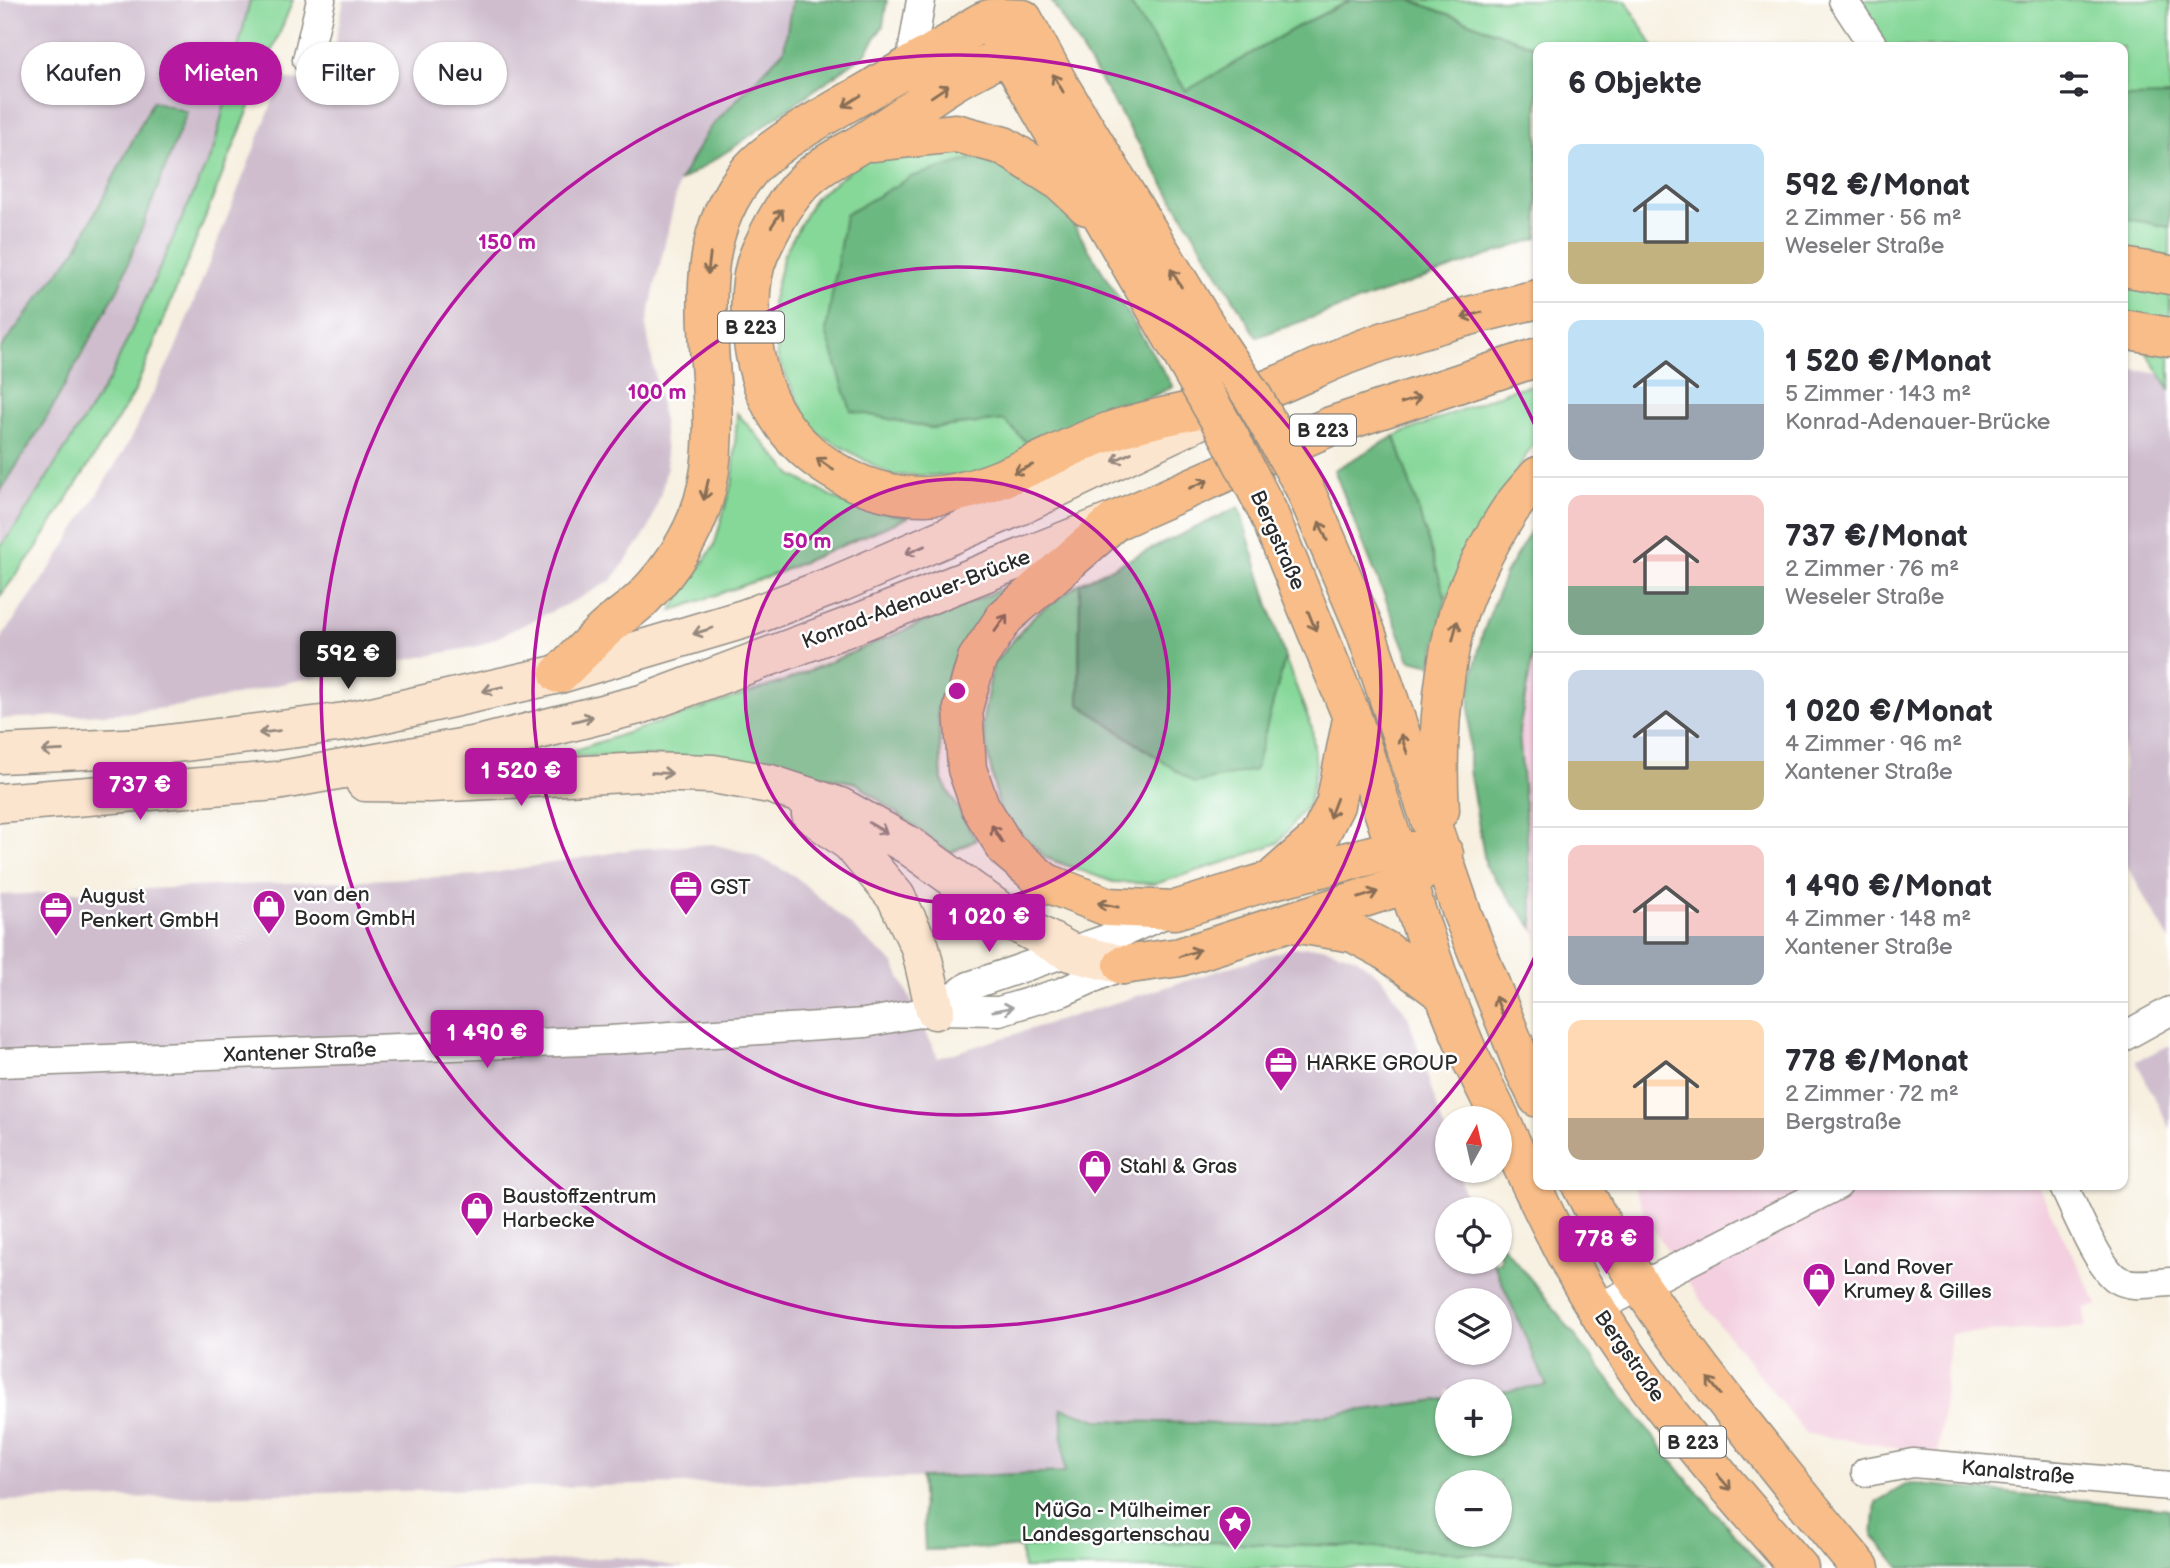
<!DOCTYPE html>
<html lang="de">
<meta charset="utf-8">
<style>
body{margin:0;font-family:"Balsamiq Sans",sans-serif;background:#f7f7f7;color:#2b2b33;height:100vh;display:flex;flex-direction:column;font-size:26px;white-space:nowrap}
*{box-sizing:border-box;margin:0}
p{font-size:23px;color:#7c7c81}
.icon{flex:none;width:38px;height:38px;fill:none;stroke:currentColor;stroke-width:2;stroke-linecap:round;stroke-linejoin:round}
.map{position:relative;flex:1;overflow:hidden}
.sheet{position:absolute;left:1533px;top:42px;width:595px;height:1148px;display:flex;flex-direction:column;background:#fff;border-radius:14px;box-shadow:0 2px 5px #0004}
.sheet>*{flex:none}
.guide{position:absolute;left:21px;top:42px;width:665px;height:63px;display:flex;gap:14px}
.needle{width:46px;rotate:8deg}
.fabs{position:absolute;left:1435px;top:1106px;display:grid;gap:14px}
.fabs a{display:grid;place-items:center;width:77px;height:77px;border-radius:50%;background:#fff;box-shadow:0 2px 5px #0004;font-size:35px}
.price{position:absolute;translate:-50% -60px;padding:0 16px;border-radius:7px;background:#b5179e;color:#fff;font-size:23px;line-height:46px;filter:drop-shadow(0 2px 4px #0008)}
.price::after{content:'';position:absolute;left:50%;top:42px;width:21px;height:16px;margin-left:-10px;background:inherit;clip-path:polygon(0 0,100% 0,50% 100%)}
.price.active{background:#222;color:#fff}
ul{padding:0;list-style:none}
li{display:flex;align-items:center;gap:21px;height:175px;padding:0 35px}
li+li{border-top:2px solid #e1e1e2}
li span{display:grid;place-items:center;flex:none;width:196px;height:140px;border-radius:14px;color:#555}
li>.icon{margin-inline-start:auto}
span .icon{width:84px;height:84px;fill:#fffc;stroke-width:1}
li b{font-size:30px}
h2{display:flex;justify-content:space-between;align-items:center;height:84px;padding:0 35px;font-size:30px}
.tag{padding:0 24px;border-radius:32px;background:#fff;box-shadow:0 2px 5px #0004;font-size:24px;line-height:63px}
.tag.active{background:#b5179e;color:#fff}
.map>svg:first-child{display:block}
</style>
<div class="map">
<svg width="2170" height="1568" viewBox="0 0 2170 1568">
<rect width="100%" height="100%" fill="#fff"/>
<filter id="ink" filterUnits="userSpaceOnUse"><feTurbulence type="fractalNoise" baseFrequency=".0143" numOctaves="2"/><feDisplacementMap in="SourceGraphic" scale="14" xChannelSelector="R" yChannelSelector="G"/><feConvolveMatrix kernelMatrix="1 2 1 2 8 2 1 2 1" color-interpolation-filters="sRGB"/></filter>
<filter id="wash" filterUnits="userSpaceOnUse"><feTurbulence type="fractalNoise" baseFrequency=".00686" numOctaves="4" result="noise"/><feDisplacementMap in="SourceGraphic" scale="28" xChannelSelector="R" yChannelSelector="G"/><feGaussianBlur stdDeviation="1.57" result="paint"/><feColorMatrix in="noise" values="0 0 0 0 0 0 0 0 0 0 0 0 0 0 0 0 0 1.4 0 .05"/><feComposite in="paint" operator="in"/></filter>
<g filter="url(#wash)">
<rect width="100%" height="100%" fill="#f7f0e0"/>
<path fill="#f3cfdf" d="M 1538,628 L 1538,940 L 1534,929 L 1519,731 Z
M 1632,1185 L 2037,1185 L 2098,1305 L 2084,1309 L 2086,1327 L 1951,1334 L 1938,1454 L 1806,1434 L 1703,1304 L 1650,1224 Z"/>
<path fill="#cfbdce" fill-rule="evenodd" d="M 0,0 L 250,0 L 214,148 L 110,378 L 17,525 L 0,547 Z
M 344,0 L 830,0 L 843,17 L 709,129 L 679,182 L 646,326 L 663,421 L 667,466 L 661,494 L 648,530 L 612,580 L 576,600 L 479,646 L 290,682 L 202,703 L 124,713 L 0,719 L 0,640 L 58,557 L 125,449 L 174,352 L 282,78 L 326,86 Z
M 2123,368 L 2161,374 L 2170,389 L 2170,941 L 2123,859 Z
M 712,844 L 755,855 L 796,877 L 894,964 L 938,1058 L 1291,948 L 1322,947 L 1355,957 L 1381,977 L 1408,1016 L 1447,1138 L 1447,1171 L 1458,1171 L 1470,1209 L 1447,1209 L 1447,1262 L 1493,1262 L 1547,1386 L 1500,1392 L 1447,1391 L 1447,1399 L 1250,1425 L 1098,1420 L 1062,1408 L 1065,1472 L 921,1478 L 0,1501 L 0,895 L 482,875 L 634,849 ZM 1447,1300 L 1500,1300 L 1500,1353 L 1447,1353 Z
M 2170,1045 L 2170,1129 L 2136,1061 Z
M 617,1557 L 684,1568 L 429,1568 Z"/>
<path fill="#86d899" stroke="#588262" stroke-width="2" d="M 250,0 L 293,0 L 134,393 L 35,550 L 0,596 L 0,547 L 17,525 L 110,378 L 214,148 Z
M 1128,0 L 1351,0 L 1297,27 L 1186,91 Z
M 1410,0 L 1626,0 L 1653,47 L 1538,48 Z
M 1858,0 L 2170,0 L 2170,389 L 2123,316 L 2123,47 L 1887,47 Z
M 919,149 L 985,155 L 931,428 L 1004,420 L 1033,449 L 975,476 L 891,475 L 812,430 L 778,359 L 772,303 L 784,254 L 815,198 L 862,161 Z
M 1538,384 L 1538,442 L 1532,446 L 1489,518 L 1446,599 L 1395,436 L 1514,389 Z
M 737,413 L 792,475 L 851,507 L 909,517 L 775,574 L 671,611 L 714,546 L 733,479 Z
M 1080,583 L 1079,704 L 1254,770 L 1285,658 L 1312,728 L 1316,767 L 1309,803 L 1278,843 L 1235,859 L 1155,884 L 1113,882 L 1046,858 L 1000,814 L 982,725 L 993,664 L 1034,616 Z
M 1011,585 L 953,662 L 938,708 L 942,780 L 976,840 L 950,853 L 856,783 L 726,757 L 557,756 L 785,681 Z
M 1185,1541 L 1374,1547 L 1643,1564 L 1668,1568 L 1023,1568 L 1021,1546 Z"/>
<path fill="#6cb881" stroke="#4c7256" stroke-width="2" fill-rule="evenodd" d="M 792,0 L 887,0 L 883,26 L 865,54 L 737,145 L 679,182 L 709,129 L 784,50 Z
M 1051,0 L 1128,0 L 1186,91 L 1297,27 L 1351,0 L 1410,0 L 1538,48 L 1538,238 L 1257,337 Z
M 2170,96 L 2170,227 L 2123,218 L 2123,97 Z
M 153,101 L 187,112 L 119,287 L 46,419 L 0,492 L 0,349 L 77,248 Z
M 985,155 L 1053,191 L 1173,387 L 1033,449 L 1004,420 L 931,428 L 851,411 L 826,332 L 845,215 L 911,177 Z
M 1395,436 L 1446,599 L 1432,665 L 1410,660 L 1334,470 Z
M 1239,507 L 1285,658 L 1255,770 L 1194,783 L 1079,704 L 1080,583 Z
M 1538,519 L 1538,628 L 1519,731 L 1534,929 L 1486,867 L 1469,770 L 1470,690 L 1482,635 L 1505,574 Z
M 1500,1243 L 1538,1288 L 1683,1475 L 1764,1568 L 1668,1568 L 1643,1564 L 1374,1547 L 1215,1542 L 925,1550 L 921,1478 L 1065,1472 L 1061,1408 L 1098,1420 L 1250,1425 L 1447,1399 L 1447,1444 L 1500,1444 L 1500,1392 L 1547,1386 L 1493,1262 L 1500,1262 ZM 1447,1482 L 1500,1482 L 1500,1535 L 1447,1535 Z
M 1909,1483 L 2170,1509 L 2170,1568 L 1900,1568 L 1873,1535 L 1876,1502 Z"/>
</g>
<g filter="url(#ink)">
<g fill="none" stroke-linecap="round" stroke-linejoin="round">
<defs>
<path id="minor" d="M 1843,0 L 1874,47
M 307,60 L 321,0
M 910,65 L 921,0
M 935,1010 L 969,986 L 1115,936 L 1169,912
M 2123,1037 L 2170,1011
M 0,1063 L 610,1040 L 865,1023 L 935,1010 L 999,1011 L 1062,992 L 1123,965
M 2063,1185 C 2074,1207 2098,1267 2117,1279 C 2131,1288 2154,1283 2170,1282
M 1596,1309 L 1838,1185
M 1866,1472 L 1913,1463 L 2170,1486"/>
<path id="secondary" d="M 0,754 L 144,747 L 345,722 L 559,674 L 744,619 L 835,585 L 1021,505 L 1214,413
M 365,782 L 430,783 L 644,772 L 713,774 L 770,784 L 840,807 L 908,845 L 1018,924 L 1070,952 L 1123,965
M 0,803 L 276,781 L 483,744 L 642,704 L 848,627 L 1110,523
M 811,814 L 851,843 L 896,897 L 920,947 L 935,1010"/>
<path id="primary" d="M 1023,19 C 1018,28 1014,42 1007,49 C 999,60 968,73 955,81 C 924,100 895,122 865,141 C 841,156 817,166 798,188 C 782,206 770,230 760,252 C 743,290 751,360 768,398 C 795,458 860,497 926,496 C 996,494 1052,449 1117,429 C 1160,415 1206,410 1249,396 C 1283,385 1316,367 1349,354 C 1410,330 1475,314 1538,299
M 1023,19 L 1062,90 L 1212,336
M 994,29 L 1178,347
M 872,142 L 956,133 L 1004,146 L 1061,182 L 1087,206
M 2123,267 L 2170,275
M 2123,329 L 2170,337
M 1304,487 L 1366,632 L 1463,916 L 1524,1069 L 1538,1098
M 1268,512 L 1352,717 L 1444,994 L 1469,1055 L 1500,1118
M 559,674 C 574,660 589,644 604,630 C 617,618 633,609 645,596 C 670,570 692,537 703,502 C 736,393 668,265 750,170 C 775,141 838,109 873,88 C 898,72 924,58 950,43 C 962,36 973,25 986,20 C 995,16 1012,19 1023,19
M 1440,810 C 1436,753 1441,686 1454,629 C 1462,594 1488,544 1508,513 C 1516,500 1528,488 1538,476
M 1444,854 L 1396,849 L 1269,881 L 1175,910 L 1108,907 L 1045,882 L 1007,850 L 980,806 L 967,769 L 963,708 L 977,659 L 1005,617 L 1115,521 L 1331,426 L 1538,357
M 1276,876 L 1318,839 L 1335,805 L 1352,719
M 1292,923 L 1353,933 L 1385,950 L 1444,994
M 1123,965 L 1180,957 L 1407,884 L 1426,868
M 1500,1119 C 1530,1182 1559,1248 1596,1308 C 1653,1402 1727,1486 1799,1568
M 1581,1185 C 1620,1263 1673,1333 1726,1402 C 1770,1458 1814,1514 1860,1568"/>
</defs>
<use href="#minor" stroke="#918e86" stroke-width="31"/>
<use href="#secondary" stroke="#918e86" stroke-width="41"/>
<use href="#primary" stroke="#918e86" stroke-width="41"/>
<use href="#minor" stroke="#fff" stroke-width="28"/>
<use href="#secondary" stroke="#fce5cf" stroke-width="38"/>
<use href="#primary" stroke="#f8bd88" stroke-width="38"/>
<defs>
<path id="primary-bridge" d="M 1212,336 L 1253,397 L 1304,487
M 1178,347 L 1230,438 L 1268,512"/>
</defs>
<use href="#primary-bridge" stroke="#918e86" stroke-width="41" stroke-linecap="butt"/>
<use href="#primary-bridge" stroke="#f8bd88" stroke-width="38"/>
</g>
<defs><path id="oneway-shaft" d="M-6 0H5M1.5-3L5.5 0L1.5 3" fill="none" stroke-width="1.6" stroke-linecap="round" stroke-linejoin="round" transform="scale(1.75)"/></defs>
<g stroke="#876d55">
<use href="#oneway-shaft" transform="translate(1058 83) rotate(-120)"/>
<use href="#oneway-shaft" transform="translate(940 91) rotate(-34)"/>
<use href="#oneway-shaft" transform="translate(852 101) rotate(148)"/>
<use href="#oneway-shaft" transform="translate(777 218) rotate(-57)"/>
<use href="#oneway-shaft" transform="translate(709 264) rotate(97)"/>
<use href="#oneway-shaft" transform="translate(1176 278) rotate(-121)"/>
<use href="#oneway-shaft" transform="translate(1472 315) rotate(164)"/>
<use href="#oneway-shaft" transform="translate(1411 400) rotate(-18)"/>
<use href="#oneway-shaft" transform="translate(825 464) rotate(-145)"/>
<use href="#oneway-shaft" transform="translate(1023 469) rotate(157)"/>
<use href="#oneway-shaft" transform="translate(1199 484) rotate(-24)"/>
<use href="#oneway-shaft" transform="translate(706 490) rotate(103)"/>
<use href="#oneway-shaft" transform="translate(1323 531) rotate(-113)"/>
<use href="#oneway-shaft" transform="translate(1312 621) rotate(68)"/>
<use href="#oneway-shaft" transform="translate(1001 623) rotate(-54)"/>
<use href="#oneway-shaft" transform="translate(1455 631) rotate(-76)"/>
<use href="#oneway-shaft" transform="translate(1404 744) rotate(-109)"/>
<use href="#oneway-shaft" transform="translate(1333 808) rotate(111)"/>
<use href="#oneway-shaft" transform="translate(997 834) rotate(-122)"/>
<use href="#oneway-shaft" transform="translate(1368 895) rotate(-18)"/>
<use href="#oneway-shaft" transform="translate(1108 905) rotate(-168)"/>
<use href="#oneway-shaft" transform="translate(1190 953) rotate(-18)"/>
<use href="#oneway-shaft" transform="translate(1499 1006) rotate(-112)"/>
<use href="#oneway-shaft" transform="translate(1714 1386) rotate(-128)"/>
<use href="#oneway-shaft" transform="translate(1724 1482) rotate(49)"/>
</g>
<g stroke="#94887d">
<use href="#oneway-shaft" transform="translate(1122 457) rotate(155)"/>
<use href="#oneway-shaft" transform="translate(915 550) rotate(157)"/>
<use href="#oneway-shaft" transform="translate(703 631) rotate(163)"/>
<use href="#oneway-shaft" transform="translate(493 689) rotate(167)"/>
<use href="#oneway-shaft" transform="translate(583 719) rotate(-14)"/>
<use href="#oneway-shaft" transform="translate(269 732) rotate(173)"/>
<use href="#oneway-shaft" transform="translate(52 751) rotate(177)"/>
<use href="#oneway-shaft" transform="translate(662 773) rotate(2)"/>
<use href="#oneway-shaft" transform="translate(878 828) rotate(30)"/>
</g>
<use stroke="#a0a0a0" href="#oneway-shaft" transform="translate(1003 1009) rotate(-11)"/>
</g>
<circle cx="957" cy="691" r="212" fill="#b5179e" fill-opacity=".12"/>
<g fill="none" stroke="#b5179e" stroke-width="3.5">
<circle cx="957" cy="691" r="212"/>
<circle cx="957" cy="691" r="424"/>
<path d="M1538 950A636 636 0 1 1 1538 432"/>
</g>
<defs>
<symbol id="office-pin" viewBox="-11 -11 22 30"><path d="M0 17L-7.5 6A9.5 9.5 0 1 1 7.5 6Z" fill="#b5179e" stroke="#fff"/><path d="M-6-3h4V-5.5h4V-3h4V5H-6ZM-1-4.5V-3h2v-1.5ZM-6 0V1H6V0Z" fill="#fff"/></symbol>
<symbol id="shop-pin" viewBox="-11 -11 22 30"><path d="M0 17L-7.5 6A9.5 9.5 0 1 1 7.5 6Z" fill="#b5179e" stroke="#fff"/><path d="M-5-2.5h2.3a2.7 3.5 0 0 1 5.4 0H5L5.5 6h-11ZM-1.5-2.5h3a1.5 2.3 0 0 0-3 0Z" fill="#fff"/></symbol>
<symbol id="sight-pin" viewBox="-11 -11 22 30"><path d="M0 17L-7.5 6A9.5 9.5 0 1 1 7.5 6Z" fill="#b5179e" stroke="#fff"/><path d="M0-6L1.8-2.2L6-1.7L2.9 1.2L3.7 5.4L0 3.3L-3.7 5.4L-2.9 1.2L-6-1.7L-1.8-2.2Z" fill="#fff"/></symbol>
</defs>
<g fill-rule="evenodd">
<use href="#office-pin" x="667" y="868" width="38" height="52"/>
<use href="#shop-pin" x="250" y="887" width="38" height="52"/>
<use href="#office-pin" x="37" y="889" width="38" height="52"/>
<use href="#office-pin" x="1262" y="1044" width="38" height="52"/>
<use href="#shop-pin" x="1076" y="1147" width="38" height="52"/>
<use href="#shop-pin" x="458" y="1189" width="38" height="52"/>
<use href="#shop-pin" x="1800" y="1260" width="38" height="52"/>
<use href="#sight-pin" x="1216" y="1503" width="38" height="52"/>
</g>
<g text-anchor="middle" stroke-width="5" stroke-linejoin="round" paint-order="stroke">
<g fill="#fff" stroke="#6b6b6b" stroke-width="2">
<rect x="718" y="311.5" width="66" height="31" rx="5"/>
<rect x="1290" y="414.5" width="66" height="31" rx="5"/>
<rect x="1660" y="1426.5" width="66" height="31" rx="5"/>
</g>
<g font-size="19" font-weight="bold" fill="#2b2b2b">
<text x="751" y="334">B 223</text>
<text x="1323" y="437">B 223</text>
<text x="1693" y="1449">B 223</text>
</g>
<g font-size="21" fill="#2b2b2b" stroke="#fff">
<text transform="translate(1278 540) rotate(66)" y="7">Bergstraße</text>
<text transform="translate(916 599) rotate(-21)" y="7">Konrad-Adenauer-Brücke</text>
<text transform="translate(300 1052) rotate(-2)" y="7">Xantener Straße</text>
<text transform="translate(1630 1356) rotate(55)" y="7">Bergstraße</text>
<text transform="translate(2018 1472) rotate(5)" y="7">Kanalstraße</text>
</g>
<g font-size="21" fill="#2b2b2b" stroke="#fff" text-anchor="start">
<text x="710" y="894">GST</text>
<text x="294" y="901">van den<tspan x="294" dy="24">Boom GmbH</tspan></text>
<text x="80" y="903">August<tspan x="80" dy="24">Penkert GmbH</tspan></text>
<text x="1306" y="1070">HARKE GROUP</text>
<text x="1120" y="1173">Stahl &amp; Gras</text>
<text x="502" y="1203">Baustoffzentrum<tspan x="502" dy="24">Harbecke</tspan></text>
<text x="1843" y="1274">Land Rover<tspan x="1843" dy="24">Krumey &amp; Gilles</tspan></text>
<text x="1210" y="1517" text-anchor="end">MüGa - Mülheimer<tspan x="1210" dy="24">Landesgartenschau</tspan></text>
</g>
</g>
<circle cx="957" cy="691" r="10" fill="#b5179e" stroke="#fff" stroke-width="3.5"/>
<g font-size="21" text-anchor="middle" font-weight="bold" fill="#b5179e" stroke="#fff" stroke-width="5" stroke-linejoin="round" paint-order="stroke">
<text x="507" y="249">150 m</text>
<text x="657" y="399">100 m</text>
<text x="807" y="548">50 m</text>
</g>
</svg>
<div class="fabs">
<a><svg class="needle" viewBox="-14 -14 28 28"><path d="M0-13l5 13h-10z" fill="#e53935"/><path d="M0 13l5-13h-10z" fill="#7c7c81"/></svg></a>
<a><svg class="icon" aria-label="locate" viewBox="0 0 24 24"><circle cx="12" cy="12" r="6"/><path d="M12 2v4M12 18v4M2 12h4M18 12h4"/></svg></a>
<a><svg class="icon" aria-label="layers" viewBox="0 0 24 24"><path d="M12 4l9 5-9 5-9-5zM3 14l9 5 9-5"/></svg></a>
<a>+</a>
<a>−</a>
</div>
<b class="price active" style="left:348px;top:691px">592 €</b>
<b class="price" style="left:521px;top:808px">1 520 €</b>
<b class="price" style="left:140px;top:822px">737 €</b>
<b class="price" style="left:989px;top:954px">1 020 €</b>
<b class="price" style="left:487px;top:1070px">1 490 €</b>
<b class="price" style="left:1606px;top:1276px">778 €</b>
<div class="guide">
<a class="tag">Kaufen</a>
<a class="tag active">Mieten</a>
<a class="tag">Filter</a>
<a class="tag">Neu</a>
</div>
<section class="sheet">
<h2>6 Objekte<svg class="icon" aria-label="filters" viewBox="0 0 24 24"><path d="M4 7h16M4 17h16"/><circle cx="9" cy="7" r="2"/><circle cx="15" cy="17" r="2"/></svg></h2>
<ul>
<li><span style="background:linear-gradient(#bfe0f5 70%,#c2b280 0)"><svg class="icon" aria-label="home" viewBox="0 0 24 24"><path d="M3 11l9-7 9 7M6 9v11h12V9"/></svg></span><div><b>592 €/Monat</b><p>2 Zimmer · 56 m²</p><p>Weseler Straße</p></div></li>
<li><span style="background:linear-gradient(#bfe0f5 60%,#9aa5b1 0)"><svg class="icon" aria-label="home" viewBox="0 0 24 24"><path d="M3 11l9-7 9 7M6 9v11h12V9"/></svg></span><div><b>1 520 €/Monat</b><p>5 Zimmer · 143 m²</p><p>Konrad-Adenauer-Brücke</p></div></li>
<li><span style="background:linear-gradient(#f6c9c9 65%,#7fa58c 0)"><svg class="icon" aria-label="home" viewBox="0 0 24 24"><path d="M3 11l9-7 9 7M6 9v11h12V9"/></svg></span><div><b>737 €/Monat</b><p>2 Zimmer · 76 m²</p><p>Weseler Straße</p></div></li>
<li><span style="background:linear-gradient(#c9d6e8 65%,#c2b280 0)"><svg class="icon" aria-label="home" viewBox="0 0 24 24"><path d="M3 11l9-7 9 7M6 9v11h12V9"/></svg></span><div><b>1 020 €/Monat</b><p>4 Zimmer · 96 m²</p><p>Xantener Straße</p></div></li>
<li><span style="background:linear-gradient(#f6c9c9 65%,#9aa5b1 0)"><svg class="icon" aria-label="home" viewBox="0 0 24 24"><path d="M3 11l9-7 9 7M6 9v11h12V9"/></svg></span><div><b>1 490 €/Monat</b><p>4 Zimmer · 148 m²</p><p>Xantener Straße</p></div></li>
<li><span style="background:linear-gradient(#ffd9b3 70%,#b9a48a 0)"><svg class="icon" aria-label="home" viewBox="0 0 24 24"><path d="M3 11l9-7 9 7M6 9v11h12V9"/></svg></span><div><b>778 €/Monat</b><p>2 Zimmer · 72 m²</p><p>Bergstraße</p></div></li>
</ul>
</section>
</div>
